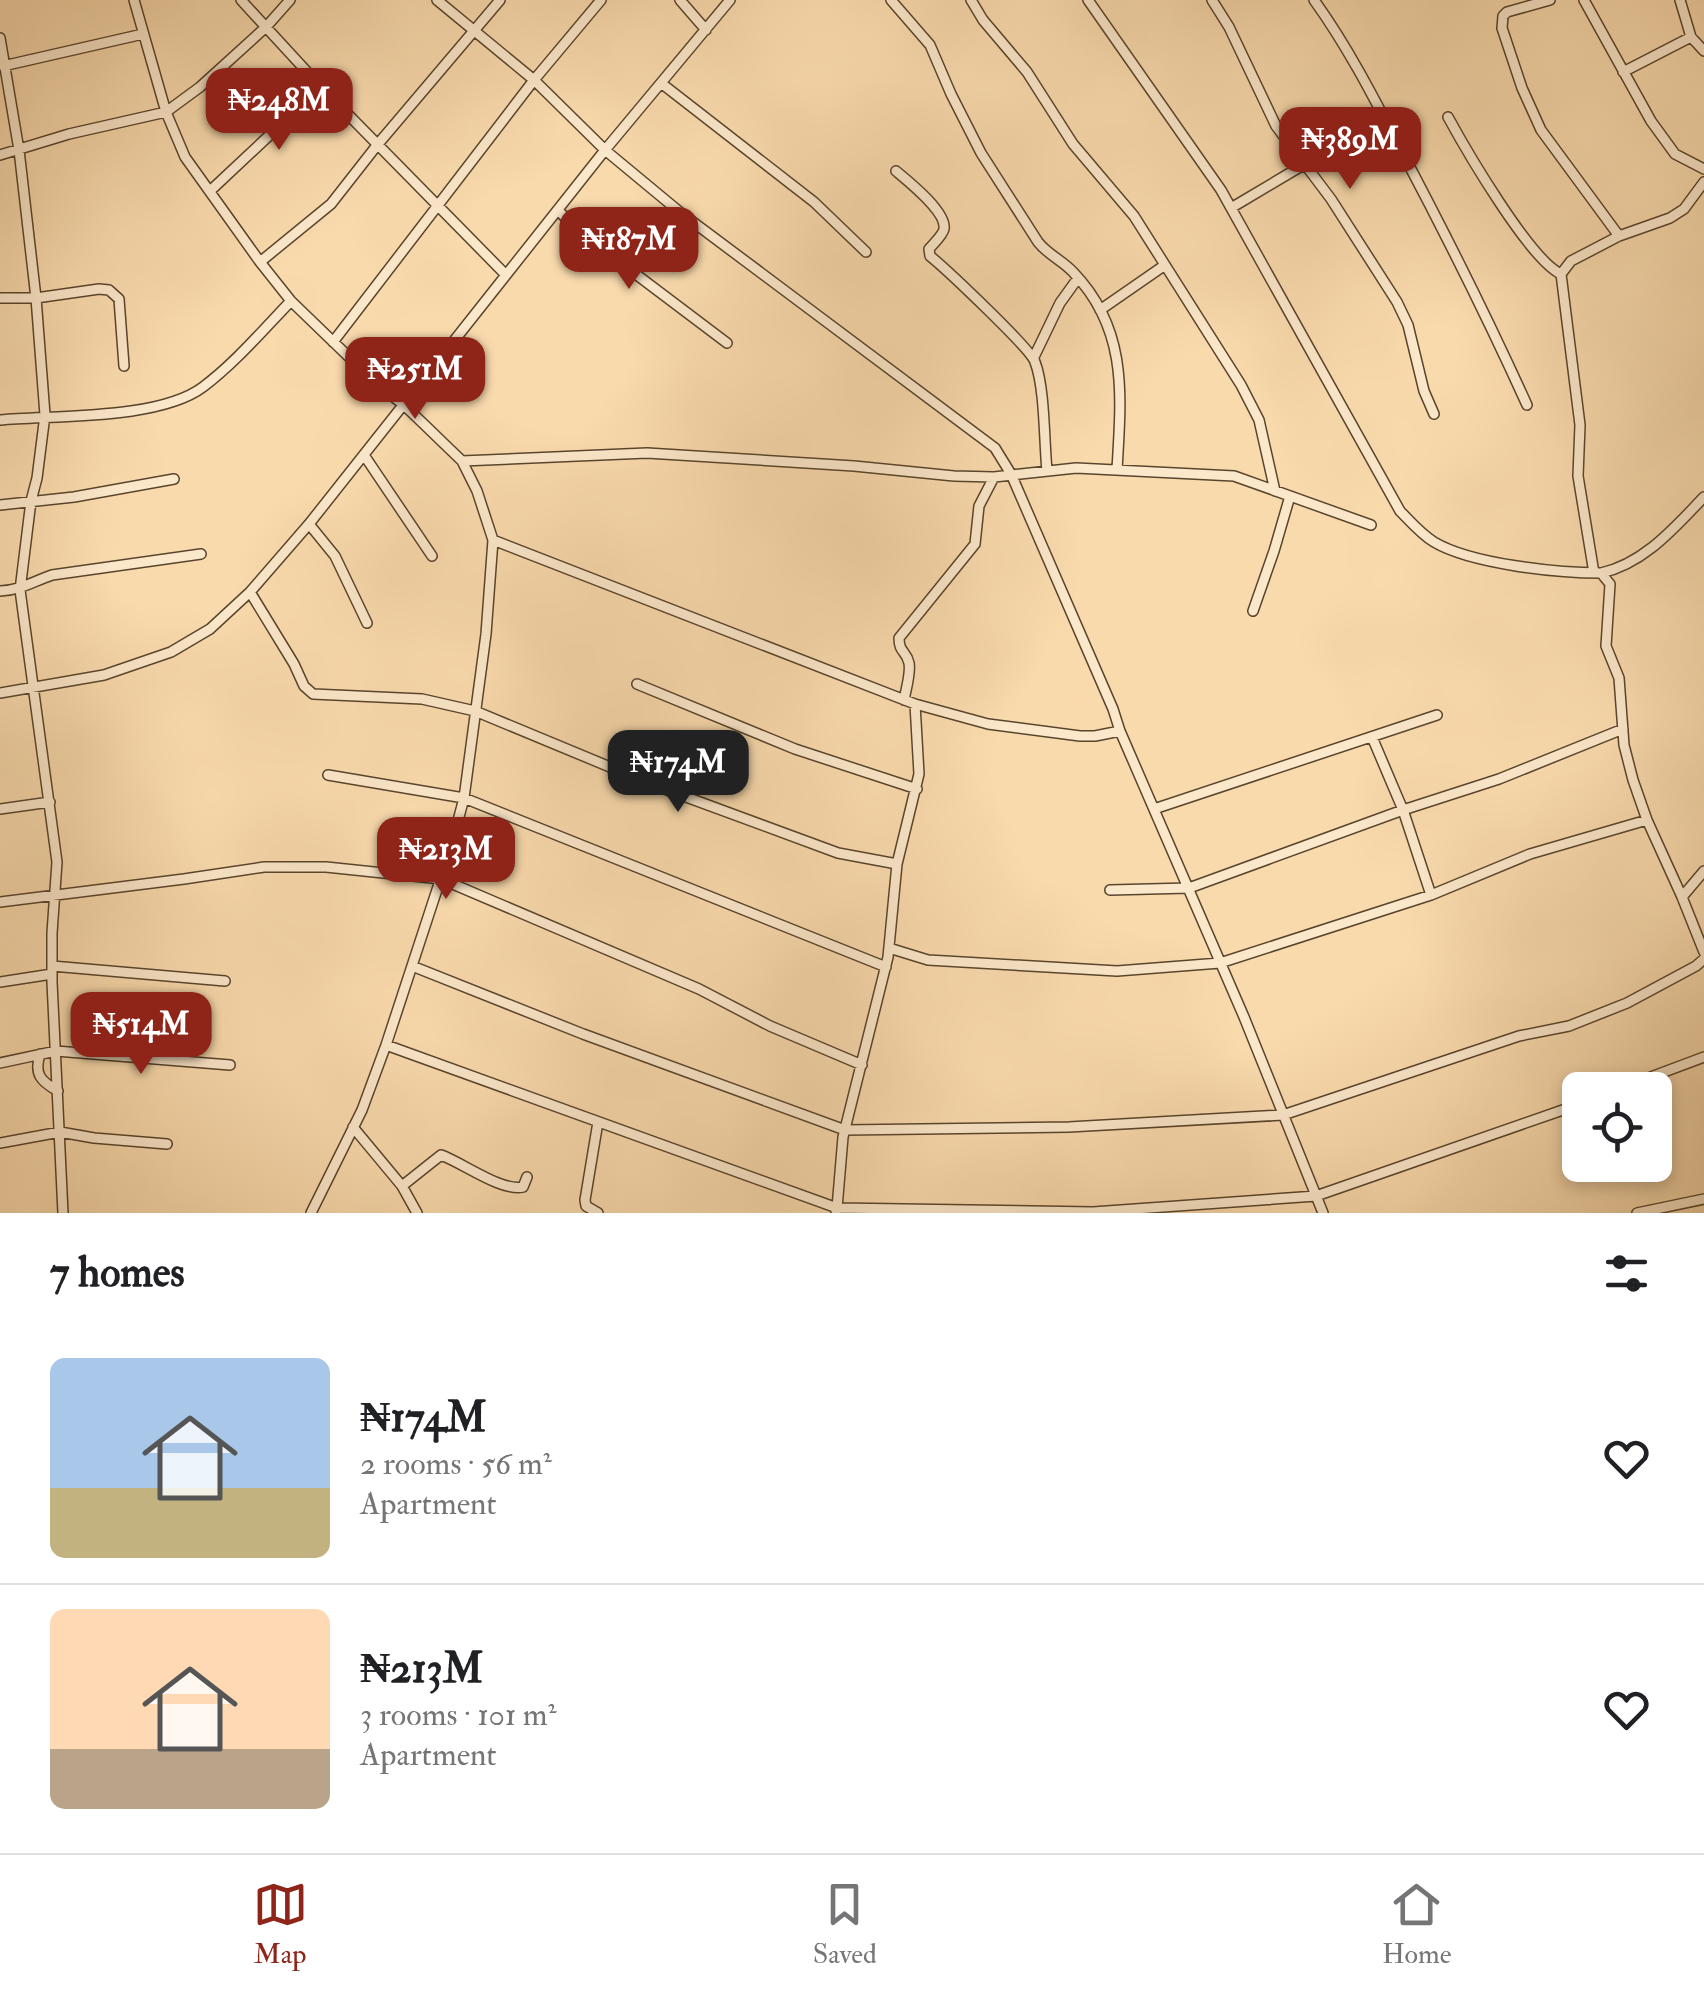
<!DOCTYPE html>
<meta charset="utf-8">
<style>
body{margin:0;font-family:"IM FELL Double Pica",serif;background:#f6f6f6;color:#202124;height:100vh;display:flex;flex-direction:column;font-size:38px;white-space:nowrap}
*{box-sizing:border-box;margin:0}
p{font-size:32px;color:#757577}
.icon{flex:none;width:55px;height:55px;fill:none;stroke:currentColor;stroke-width:2;stroke-linecap:round;stroke-linejoin:round}
.map{position:relative;height:1213px;overflow:hidden}
.side{display:flex;flex-direction:column;background:#fff;flex:1}
.side>*{flex:none}
.buttons{position:absolute;left:1562px;top:1072px;display:grid;gap:20px}
.buttons a{display:grid;place-items:center;width:110px;height:110px;border-radius:15px;background:#fff;box-shadow:0 5px 15px #0003;font-size:50px}
.price{position:absolute;translate:-50% -85px;padding:0 22px;border-radius:20px;background:#8f2418;color:#fff;font-size:32px;line-height:65px;filter:drop-shadow(0 2px 5px #0008)}
.price::after{content:'';position:absolute;left:50%;top:60px;width:30px;height:22px;margin-left:-15px;background:inherit;clip-path:polygon(0 0,100% 0,50% 100%)}
.price.selected{background:#222;color:#fff}
ul{padding:0;list-style:none}
li{display:flex;align-items:center;gap:30px;height:250px;padding:0 50px}
li+li{border-top:2px solid #e0e0e0}
li span{display:grid;place-items:center;flex:none;width:280px;height:200px;border-radius:15px;color:#555}
li>.icon{margin-inline-start:auto}
span .icon{width:120px;height:120px;fill:#fffc;stroke-width:1}
li b{font-size:42px}
h2{display:flex;justify-content:space-between;align-items:center;height:120px;padding:0 50px;font-size:42px}
.tabs{display:flex;justify-content:space-around;align-items:center;height:140px;border-top:2px solid #e0e0e0;background:#fff;font-size:28px;color:#757577}
.tabs a{display:grid;justify-items:center;gap:5px}
.tabs .selected{color:#8f2418}
.map>svg:first-child{display:block}
</style>
<div class="map">
<svg width="1704" height="1213" viewBox="0 0 1704 1213">
<rect width="100%" height="100%" fill="#f9daad"/>
<filter id="stains"><feTurbulence type="fractalNoise" baseFrequency=".002" numOctaves="4"/><feColorMatrix values="0 0 0 0 .2 0 0 0 0 .09 0 0 0 0 .02 0 0 0 .5 -.17"/></filter>
<radialGradient id="worn" r=".72"><stop offset=".6" stop-color="#630" stop-opacity="0"/><stop offset="1" stop-color="#630" stop-opacity=".3"/></radialGradient>
<g fill="none" stroke-linecap="round" stroke-linejoin="round">
<defs>
<path id="minor" d="M 134,0 L 166,112 L 185,157 L 260,262 L 291,301 L 380,387 L 404,405 L 462,461 L 477,491 L 493,540 L 486,634 L 464,798 L 451,847 L 386,1045 L 362,1110 L 311,1213
M 241,0 L 321,87 L 506,275
M 437,0 L 534,80 L 605,150 L 681,213 L 995,448 L 1011,474 L 1113,709 L 1120,731 L 1095,736 L 1080,736 L 988,724 L 915,704 L 493,540
M 680,0 L 706,30
M 891,0 L 930,45 L 951,94 L 981,153 L 1038,242 C 1048,255 1062,260 1073,272 C 1129,330 1121,397 1117,470
M 971,0 L 983,20 L 1027,72 L 1073,144 L 1134,216 L 1241,385 L 1259,420 L 1275,491
M 1088,0 L 1221,190 L 1400,511 C 1410,521 1421,534 1434,542 C 1471,564 1557,573 1601,573 C 1644,564 1675,527 1704,497
M 1212,0 L 1229,27 L 1276,126 L 1331,199 L 1397,302 L 1408,325 L 1424,391 L 1434,414
M 1314,0 C 1348,47 1375,100 1402,152 C 1446,235 1488,319 1527,405
M 1550,0 L 1507,12 L 1503,16 L 1502,28 L 1522,88 L 1541,130 L 1619,236
M 1584,0 L 1651,121 L 1675,154 L 1704,169
M 1680,0 L 1691,37
M 0,38 L 19,150 L 36,298 L 45,415 L 37,478 L 31,501 L 20,590 L 57,862 L 52,933 L 52,982 L 63,1213
M 3,66 L 143,34
M 1623,72 L 1691,37 L 1704,51
M 661,83 L 814,202 L 866,252
M 1448,117 C 1466,150 1530,260 1561,274
M 0,155 L 69,134 L 166,112 L 200,87 L 266,27 L 290,0
M 896,171 C 908,181 947,212 944,229 C 943,235 933,244 929,249 L 930,256 C 946,269 1031,349 1035,362 C 1045,388 1044,441 1047,471
M 210,191 L 321,87
M 1231,208 L 1305,164
M 558,210 L 576,229 L 727,343
M 260,262 L 331,204 L 378,144 L 500,0
M 0,298 L 36,298 L 99,289 L 109,290 L 119,299 L 124,366
M 1100,310 L 1165,265
M 333,342 L 534,80 L 601,0
M 1034,357 L 1060,303 L 1078,278
M 0,420 C 54,415 159,420 203,387 C 235,363 263,330 291,301
M 364,455 L 432,556
M 462,461 L 647,453 L 854,466 L 954,476 L 994,477 L 1076,468 L 1234,476 L 1371,525
M 0,505 L 74,497 L 174,479
M 309,524 L 335,556 L 367,623
M 1594,573 L 1578,476 L 1580,425 L 1561,274 L 1571,261 L 1619,236 L 1670,218 L 1684,209 L 1704,182
M 1601,573 L 1610,584 L 1606,646 L 1619,678 L 1624,745 L 1633,780 L 1647,820 L 1682,897 L 1704,952
M 0,591 C 21,590 32,582 52,575 L 201,554
M 250,592 L 294,664 L 304,686 L 313,694 L 422,699 L 475,711 L 651,784 L 838,853 L 897,864
M 1253,611 L 1274,551 L 1290,496
M 637,684 L 795,749 L 917,789
M 0,693 L 104,675 L 171,652 L 210,629 L 250,592 L 309,524 L 605,150 L 730,0
M 904,700 C 906,689 911,673 909,663 C 906,650 899,653 899,638 L 975,544 L 979,506 L 994,477
M 1120,731 L 1244,1017 L 1323,1213
M 1372,737 L 1403,810 L 1431,895
M 328,775 L 464,798 L 886,967
M 0,809 L 50,802
M 1154,809 L 1437,715
M 1110,890 L 1189,888 L 1403,810 L 1499,779 L 1623,729
M 1682,897 L 1704,871
M 0,902 L 184,879 L 264,867 L 326,867 L 441,879 L 699,989 L 770,1026 L 862,1065
M 889,948 L 928,960 L 1117,971 L 1220,963 L 1431,895 L 1530,854 L 1647,820
M 52,966 L 225,981
M 412,966 L 583,1034 L 845,1130 L 1069,1127 L 1283,1115 L 1519,1036 L 1569,1026 L 1627,1003 L 1696,966 L 1704,959
M 0,982 L 52,974
M 386,1045 L 837,1208 L 843,1137 L 888,957 L 897,864 L 919,774 L 915,704
M 40,1054 C 34,1074 40,1081 58,1091
M 0,1063 L 56,1051 L 230,1065
M 1616,1090 L 1704,1057
M 598,1122 L 585,1200 L 586,1206 L 598,1213
M 353,1127 L 402,1186 L 417,1213
M 0,1143 L 60,1132 L 94,1138 L 167,1144
M 402,1186 L 441,1155 C 463,1163 502,1192 523,1187 L 527,1177
M 836,1211 L 837,1208 L 1093,1212 L 1316,1196 L 1580,1104
M 1637,1213 L 1704,1199"/>
</defs>
<use href="#minor" stroke="#59452c" stroke-width="12"/>
<use href="#minor" stroke="#fbe7ca" stroke-width="9"/>
</g>
<rect width="100%" height="100%" filter="url(#stains)"/>
<rect width="100%" height="100%" fill="url(#worn)"/>
</svg>
<div class="buttons">
<a><svg class="icon" aria-label="locate" viewBox="0 0 24 24"><circle cx="12" cy="12" r="6"/><path d="M12 2v4M12 18v4M2 12h4M18 12h4"/></svg></a>
</div>
<b class="price" style="left:279px;top:153px">₦248M</b>
<b class="price" style="left:1350px;top:192px">₦389M</b>
<b class="price" style="left:629px;top:292px">₦187M</b>
<b class="price" style="left:415px;top:422px">₦251M</b>
<b class="price selected" style="left:678px;top:815px">₦174M</b>
<b class="price" style="left:446px;top:902px">₦213M</b>
<b class="price" style="left:141px;top:1077px">₦514M</b>
</div>
<section class="side">
<h2>7 homes<svg class="icon" aria-label="filters" viewBox="0 0 24 24"><path d="M4 7h16M4 17h16"/><circle cx="9" cy="7" r="2"/><circle cx="15" cy="17" r="2"/></svg></h2>
<ul>
<li><span style="background:linear-gradient(#a9c7e8 65%,#c2b280 0)"><svg class="icon" aria-label="home" viewBox="0 0 24 24"><path d="M3 11l9-7 9 7M6 9v11h12V9"/></svg></span><div><b>₦174M</b><p>2 rooms · 56 m²</p><p>Apartment</p></div><svg class="icon" aria-label="heart" viewBox="0 0 24 24"><path d="M12 20l-8-8c-3-5 5-10 8-4 3-6 11-1 8 4z"/></svg></li>
<li><span style="background:linear-gradient(#ffd9b3 70%,#b9a48a 0)"><svg class="icon" aria-label="home" viewBox="0 0 24 24"><path d="M3 11l9-7 9 7M6 9v11h12V9"/></svg></span><div><b>₦213M</b><p>3 rooms · 101 m²</p><p>Apartment</p></div><svg class="icon" aria-label="heart" viewBox="0 0 24 24"><path d="M12 20l-8-8c-3-5 5-10 8-4 3-6 11-1 8 4z"/></svg></li>
</ul>
</section>
<nav class="tabs">
<a class="selected"><svg class="icon" aria-label="map" viewBox="0 0 24 24"><path d="M3 6l6-2 6 2 6-2v14l-6 2-6-2-6 2zM9 4v14M15 6v14"/></svg>Map</a>
<a><svg class="icon" aria-label="saved" viewBox="0 0 24 24"><path d="M7 4h10v16l-5-4-5 4z"/></svg>Saved</a>
<a><svg class="icon" aria-label="home" viewBox="0 0 24 24"><path d="M3 11l9-7 9 7M6 9v11h12V9"/></svg>Home</a>
</nav>
